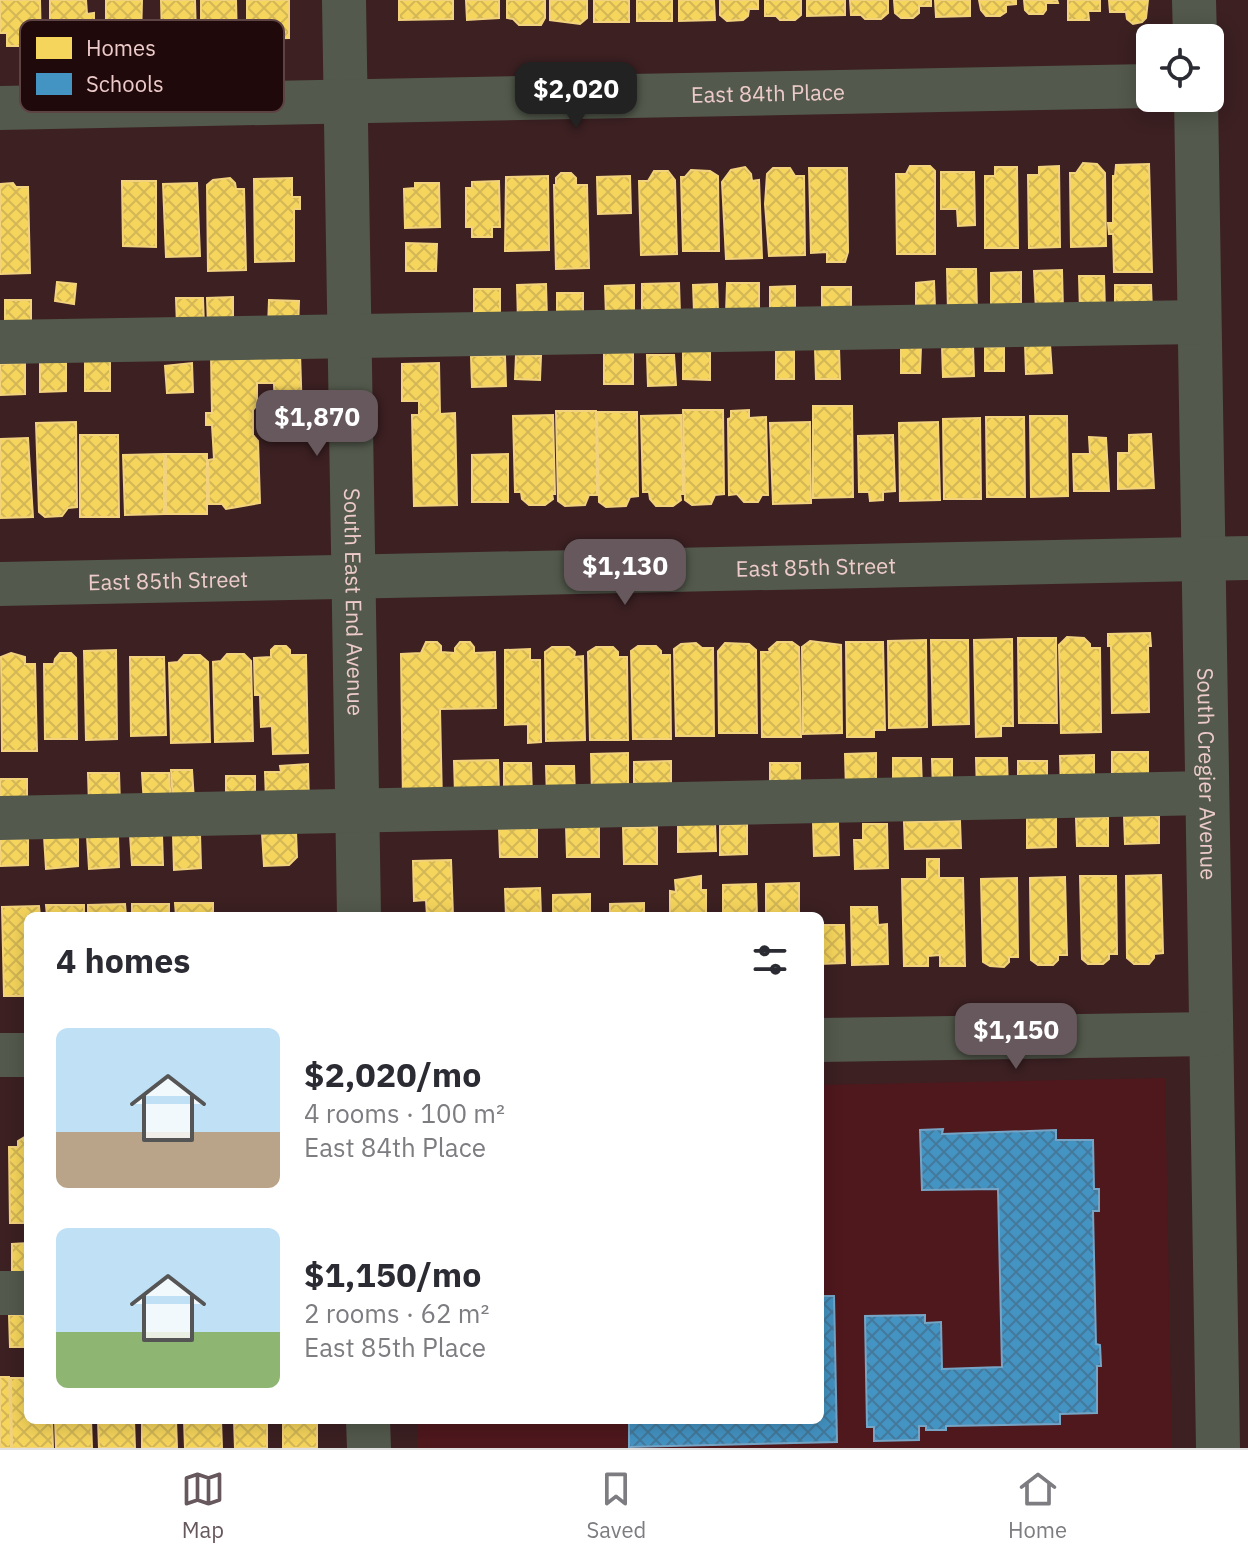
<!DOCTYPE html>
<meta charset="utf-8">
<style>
body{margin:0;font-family:"IBM Plex Sans",sans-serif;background:#f2f2f3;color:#2b2b33;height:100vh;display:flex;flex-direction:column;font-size:30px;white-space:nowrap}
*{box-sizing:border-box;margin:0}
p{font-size:26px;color:#7c7c81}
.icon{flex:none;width:44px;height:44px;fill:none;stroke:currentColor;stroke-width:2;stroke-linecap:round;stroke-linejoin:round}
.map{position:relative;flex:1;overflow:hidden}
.details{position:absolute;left:24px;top:912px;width:800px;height:512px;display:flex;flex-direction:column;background:#fff;border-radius:12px;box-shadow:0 4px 20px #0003}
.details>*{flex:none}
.fabs{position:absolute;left:1136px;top:24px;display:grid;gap:16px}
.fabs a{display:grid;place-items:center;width:88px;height:88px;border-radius:12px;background:#fff;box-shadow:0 4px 20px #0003;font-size:40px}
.price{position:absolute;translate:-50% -68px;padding:0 18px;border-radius:16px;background:#66585c;color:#fff;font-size:26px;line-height:52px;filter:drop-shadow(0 2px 4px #0008)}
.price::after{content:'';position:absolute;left:50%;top:48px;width:24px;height:18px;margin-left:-12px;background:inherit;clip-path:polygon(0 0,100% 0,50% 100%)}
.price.selected{background:#222;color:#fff}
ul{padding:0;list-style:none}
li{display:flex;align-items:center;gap:24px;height:200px;padding:0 32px}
li span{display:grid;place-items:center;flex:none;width:224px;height:160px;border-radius:12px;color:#555}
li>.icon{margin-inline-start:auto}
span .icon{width:96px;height:96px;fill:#fffc;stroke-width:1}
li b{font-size:34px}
h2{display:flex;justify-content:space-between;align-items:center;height:96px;padding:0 32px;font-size:34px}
.menu{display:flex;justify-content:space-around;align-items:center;height:112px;border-top:2px solid #e1e1e2;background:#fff;font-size:22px;color:#7c7c81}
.menu a{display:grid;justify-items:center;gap:4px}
.menu .selected{color:#66585c}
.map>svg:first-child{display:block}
</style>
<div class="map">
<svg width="1248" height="1448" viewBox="0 0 1248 1448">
<defs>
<pattern id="homes-cross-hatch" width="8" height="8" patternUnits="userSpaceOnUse" patternTransform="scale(2)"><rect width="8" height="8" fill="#f6d55c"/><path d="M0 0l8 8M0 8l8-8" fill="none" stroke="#d3b756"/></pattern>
<pattern id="schools-cross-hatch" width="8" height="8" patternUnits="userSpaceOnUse" patternTransform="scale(2)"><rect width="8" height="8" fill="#4393c3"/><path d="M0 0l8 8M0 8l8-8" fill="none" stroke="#44799b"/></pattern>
</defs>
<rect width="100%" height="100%" fill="#3c2022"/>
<path fill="#4f181d" d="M 1165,1078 L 1172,1448 L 418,1448 L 418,1420 L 820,1420 L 820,1085 Z"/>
<path fill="url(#homes-cross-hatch)" stroke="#f3d27d" stroke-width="2" d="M 0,0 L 40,0 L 41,46 L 7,46 L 7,33 L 0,33 Z
M 50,0 L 86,0 L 87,14 L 94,13 L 94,25 L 87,25 L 88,43 L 50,43 Z
M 106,0 L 142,0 L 141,38 L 106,38 Z
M 161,0 L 195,0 L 196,37 L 162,38 Z
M 201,0 L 236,0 L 237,41 L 201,41 Z
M 247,0 L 289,0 L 289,38 L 247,39 Z
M 399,0 L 453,0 L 453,19 L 399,20 Z
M 466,0 L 499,0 L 499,18 L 467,20 Z
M 507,0 L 545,0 L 545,18 L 541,25 L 519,25 L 513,19 L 507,18 Z
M 550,0 L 587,0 L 587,18 L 580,24 L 550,20 Z
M 594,0 L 629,0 L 629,22 L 594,22 Z
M 637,0 L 672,0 L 672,21 L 637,21 Z
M 679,0 L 714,0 L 715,20 L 679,21 Z
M 720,0 L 758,0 L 758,9 L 749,9 L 748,16 L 743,20 L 727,21 L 720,15 Z
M 765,0 L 801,0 L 801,15 L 795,20 L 780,20 L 776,16 L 765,16 Z
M 807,0 L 845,0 L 845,15 L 807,16 Z
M 850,0 L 888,0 L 888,13 L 881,19 L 865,19 L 861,15 L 851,15 Z
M 894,0 L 931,0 L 931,6 L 919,6 L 919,13 L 913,18 L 901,18 L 895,13 Z
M 935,0 L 970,0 L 970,16 L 936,17 Z
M 979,0 L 1016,0 L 1016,4 L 1006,5 L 1006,12 L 1000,16 L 986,16 L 981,10 Z
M 1024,0 L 1057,0 L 1058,3 L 1046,3 L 1046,10 L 1043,14 L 1029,14 L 1025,10 Z
M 1068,0 L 1100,0 L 1100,11 L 1088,11 L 1089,20 L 1068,20 Z
M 1109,0 L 1148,0 L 1146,18 L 1142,22 L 1133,24 L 1127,19 L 1126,12 L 1110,12 Z
M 1083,163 L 1097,164 L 1105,173 L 1106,246 L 1071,247 L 1070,173 L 1076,173 Z
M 1149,164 L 1152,272 L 1114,272 L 1113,234 L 1109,234 L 1108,223 L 1113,223 L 1113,176 L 1115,176 L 1116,165 Z
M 910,166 L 930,166 L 935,171 L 935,254 L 897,254 L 896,174 L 906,174 Z
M 1059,166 L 1060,247 L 1029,248 L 1028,175 L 1039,175 L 1039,167 Z
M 745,167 L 751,174 L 752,181 L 759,180 L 762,258 L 726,259 L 722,182 L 731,170 Z
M 995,167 L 1017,167 L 1018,248 L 985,248 L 985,176 L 995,176 Z
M 773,168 L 790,168 L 795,176 L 804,176 L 805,255 L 769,256 L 765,204 L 767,174 Z
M 809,168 L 847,168 L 848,252 L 845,262 L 827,262 L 827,252 L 811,253 Z
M 691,170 L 710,171 L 718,176 L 719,251 L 683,251 L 681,177 L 685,177 Z
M 654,171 L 668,171 L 675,180 L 677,254 L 641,255 L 639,181 L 648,181 Z
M 941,172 L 974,172 L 975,225 L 958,226 L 957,209 L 941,209 Z
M 561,173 L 571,173 L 576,178 L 576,185 L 587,185 L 589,268 L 556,269 L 554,185 L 556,185 L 556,178 Z
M 548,176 L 549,250 L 505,251 L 506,177 Z
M 630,176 L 631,213 L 598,214 L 597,177 Z
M 230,178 L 235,183 L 236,189 L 244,189 L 246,270 L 208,271 L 207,185 L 213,180 Z
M 292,178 L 292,197 L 300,197 L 300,209 L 294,209 L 294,261 L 255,262 L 254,179 Z
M 122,181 L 156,181 L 156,247 L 123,246 Z
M 499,181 L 500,227 L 492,227 L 492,237 L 472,237 L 472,227 L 466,227 L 466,188 L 472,188 L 472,182 Z
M 13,183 L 16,187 L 28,187 L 30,273 L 0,274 L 0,184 Z
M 197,183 L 200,256 L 166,257 L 163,184 Z
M 415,183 L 439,183 L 440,227 L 405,228 L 404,189 L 415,188 Z
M 406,243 L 437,244 L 436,271 L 406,271 Z
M 947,269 L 976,269 L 977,311 L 948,311 Z
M 1062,270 L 1063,310 L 1036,311 L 1034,271 Z
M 1021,272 L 1021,311 L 991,311 L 991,273 Z
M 1079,276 L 1104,276 L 1105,311 L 1080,311 Z
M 934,281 L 935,309 L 916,310 L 916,283 Z
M 57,282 L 76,284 L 74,304 L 55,301 Z
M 679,283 L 680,315 L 642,316 L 642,284 Z
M 727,283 L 759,283 L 759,314 L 726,314 Z
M 546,284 L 547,320 L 518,321 L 517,285 Z
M 717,284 L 718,311 L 694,312 L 693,285 Z
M 634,285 L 634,317 L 606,317 L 605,286 Z
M 1115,285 L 1151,285 L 1152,311 L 1115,312 Z
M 795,286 L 795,315 L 770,316 L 770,287 Z
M 822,287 L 851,287 L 851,315 L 822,316 Z
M 474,289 L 500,289 L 500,319 L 474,320 Z
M 557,293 L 583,293 L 583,318 L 557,318 Z
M 233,297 L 233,324 L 208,326 L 207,298 Z
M 176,298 L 203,298 L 204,325 L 177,326 Z
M 5,300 L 31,300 L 31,330 L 5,330 Z
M 269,300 L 299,301 L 298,328 L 268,327 Z
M 1025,344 L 1050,344 L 1052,373 L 1026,374 Z
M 973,345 L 974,376 L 943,377 L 942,346 Z
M 901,346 L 921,346 L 920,373 L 901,373 Z
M 985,347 L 1004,347 L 1004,371 L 985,371 Z
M 839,348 L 840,379 L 816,379 L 815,349 Z
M 683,350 L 710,350 L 710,380 L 683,379 Z
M 794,350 L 794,379 L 776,379 L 776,351 Z
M 604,352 L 633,353 L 633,384 L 604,384 Z
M 300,353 L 302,415 L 296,420 L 278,421 L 275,415 L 274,383 L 257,383 L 257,405 L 253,410 L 253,435 L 258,441 L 260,503 L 226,509 L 222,504 L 209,504 L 208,460 L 214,459 L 212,425 L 206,425 L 206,413 L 212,413 L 211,355 Z
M 516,355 L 541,356 L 540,380 L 515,379 Z
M 647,355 L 674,355 L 676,385 L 648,386 Z
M 471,356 L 505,356 L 506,386 L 472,387 Z
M 85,360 L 110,361 L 110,391 L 85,391 Z
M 40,362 L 66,362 L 66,391 L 40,392 Z
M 25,363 L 25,394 L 0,395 L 0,364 Z
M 192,363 L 193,392 L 167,393 L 165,366 Z
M 439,363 L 440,414 L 455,413 L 457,505 L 414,506 L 412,415 L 419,415 L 419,401 L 402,401 L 402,364 Z
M 813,406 L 852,406 L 853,497 L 813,498 Z
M 683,410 L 723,410 L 724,494 L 715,495 L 711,504 L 692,505 L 685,500 Z
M 749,410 L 749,418 L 766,417 L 768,495 L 762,495 L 758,502 L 744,502 L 737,494 L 729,495 L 728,419 L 731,418 L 731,411 Z
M 556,411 L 596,411 L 597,495 L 589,495 L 585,505 L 565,506 L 558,501 Z
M 597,412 L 637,412 L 638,496 L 630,497 L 626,506 L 606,507 L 599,502 Z
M 553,415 L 555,494 L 552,494 L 553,499 L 545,505 L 529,505 L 522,499 L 521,492 L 515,492 L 513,416 Z
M 681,415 L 683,494 L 680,494 L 681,500 L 673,506 L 656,506 L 650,499 L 649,492 L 643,492 L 641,416 Z
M 1030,416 L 1067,416 L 1068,496 L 1031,497 Z
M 986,417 L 1024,417 L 1025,497 L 987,497 Z
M 980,418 L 981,499 L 944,499 L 943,419 Z
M 76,422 L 77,507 L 68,508 L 62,516 L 45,517 L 39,512 L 36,423 Z
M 810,422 L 811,503 L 773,504 L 770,423 Z
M 938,422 L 940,500 L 900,501 L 899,423 Z
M 1151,434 L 1154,488 L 1118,489 L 1118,453 L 1129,453 L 1129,435 Z
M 80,435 L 118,435 L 119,517 L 80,517 Z
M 893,435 L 895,491 L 883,492 L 883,500 L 870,501 L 869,492 L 859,492 L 858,436 Z
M 1089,437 L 1106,438 L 1109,491 L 1074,491 L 1073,454 L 1090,454 Z
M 28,438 L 33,517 L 0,518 L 0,439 Z
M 164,454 L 164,514 L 125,515 L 123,455 Z
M 166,454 L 207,454 L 207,514 L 166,514 Z
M 508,454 L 508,502 L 472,502 L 472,455 Z
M 1150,633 L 1151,646 L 1148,646 L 1149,712 L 1112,713 L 1111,646 L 1108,646 L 1108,634 Z
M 1067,637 L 1084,638 L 1090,644 L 1090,648 L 1100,648 L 1101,732 L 1061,733 L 1059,645 Z
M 1018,638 L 1056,638 L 1057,723 L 1019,723 Z
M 1012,639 L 1013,726 L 1001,726 L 1001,736 L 976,737 L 974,640 Z
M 926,640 L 927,727 L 889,728 L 888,641 Z
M 931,640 L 968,640 L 969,724 L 933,725 Z
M 810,641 L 841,645 L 842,733 L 803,734 L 802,647 Z
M 426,642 L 437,642 L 441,646 L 441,652 L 455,653 L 455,648 L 460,642 L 470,642 L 474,647 L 474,653 L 495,652 L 496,708 L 440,709 L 442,803 L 403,803 L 401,654 L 421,653 Z
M 777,642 L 792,642 L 799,647 L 801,737 L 762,737 L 761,652 L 770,652 L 769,649 Z
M 846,642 L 883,642 L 885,730 L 874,730 L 874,737 L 847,737 Z
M 696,643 L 702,648 L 713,648 L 714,736 L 676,736 L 674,649 L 681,644 Z
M 725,643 L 749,644 L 756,650 L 757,733 L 719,733 L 718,651 Z
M 275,646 L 286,646 L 290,650 L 290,655 L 306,655 L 308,753 L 273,754 L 272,726 L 261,727 L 260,695 L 255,695 L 254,658 L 271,657 L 271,650 Z
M 638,646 L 656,646 L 661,651 L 661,655 L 670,655 L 671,739 L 633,739 L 631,651 Z
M 552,647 L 569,647 L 575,652 L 574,657 L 583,656 L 585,740 L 546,741 L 545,652 Z
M 596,647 L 613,647 L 618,652 L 618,657 L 627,657 L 628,740 L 590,740 L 588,652 Z
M 530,649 L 530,660 L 540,660 L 541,742 L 528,743 L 528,724 L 505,725 L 505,650 Z
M 116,650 L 117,739 L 86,740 L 84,651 Z
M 11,653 L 25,657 L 25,664 L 35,664 L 37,751 L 2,751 L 1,657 Z
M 60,653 L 71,653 L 76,658 L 77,739 L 45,739 L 44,664 L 54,664 L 55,659 Z
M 227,654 L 244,654 L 251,661 L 253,741 L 215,742 L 213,662 L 221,661 Z
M 184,655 L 200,655 L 208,662 L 210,742 L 171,743 L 169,663 L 178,662 Z
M 130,657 L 164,657 L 166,735 L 131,736 Z
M 1112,752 L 1148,752 L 1148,782 L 1112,783 Z
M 628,753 L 628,796 L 592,796 L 591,754 Z
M 876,753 L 876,790 L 846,791 L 845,754 Z
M 1094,755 L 1094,790 L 1061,791 L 1060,756 Z
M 893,758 L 921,758 L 922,789 L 893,790 Z
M 976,758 L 1007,758 L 1008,790 L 977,791 Z
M 932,759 L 952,759 L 952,790 L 933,790 Z
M 498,760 L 499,793 L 455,794 L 454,761 Z
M 671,761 L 671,796 L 634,797 L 634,762 Z
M 1018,761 L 1047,761 L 1047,789 L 1018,790 Z
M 504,763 L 531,763 L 532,797 L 504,797 Z
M 770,763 L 800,763 L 800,793 L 770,793 Z
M 308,764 L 309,805 L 266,800 L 265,772 L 281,772 L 280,766 Z
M 546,766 L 574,766 L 575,798 L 547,798 Z
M 171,770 L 192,770 L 194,801 L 173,802 Z
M 88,773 L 119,773 L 120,805 L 89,805 Z
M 142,773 L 169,773 L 171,804 L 144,805 Z
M 226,776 L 255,776 L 255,805 L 226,805 Z
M 0,779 L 27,779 L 27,807 L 0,807 Z
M 1124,816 L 1159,816 L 1159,843 L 1125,844 Z
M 1027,817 L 1056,817 L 1056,847 L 1027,848 Z
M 1108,817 L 1108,846 L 1077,846 L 1076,818 Z
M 960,821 L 961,848 L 905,849 L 904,822 Z
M 715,822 L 716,851 L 678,852 L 678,823 Z
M 813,822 L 838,822 L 839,855 L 814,856 Z
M 747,824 L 747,854 L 720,855 L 720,825 Z
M 863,824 L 887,824 L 888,868 L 855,869 L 854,840 L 863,840 Z
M 599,825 L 599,857 L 567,857 L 566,826 Z
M 657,827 L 657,864 L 624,864 L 623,828 Z
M 537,828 L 537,857 L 500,857 L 499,829 Z
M 296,832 L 297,857 L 289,865 L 264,866 L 262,833 Z
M 200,834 L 201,868 L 174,870 L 173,835 Z
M 130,835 L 162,835 L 163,865 L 132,865 Z
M 44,836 L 78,836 L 78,866 L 46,869 Z
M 87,836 L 118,836 L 119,867 L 89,869 Z
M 0,839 L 28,839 L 28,865 L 0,866 Z
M 927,859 L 939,859 L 939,878 L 963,878 L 965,966 L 940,966 L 940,955 L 928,956 L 928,966 L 904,966 L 902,879 L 927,879 Z
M 451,860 L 453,916 L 427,916 L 426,900 L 414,901 L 413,861 Z
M 1161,875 L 1163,953 L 1154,954 L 1154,958 L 1149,964 L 1134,964 L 1127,958 L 1126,876 Z
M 701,876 L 701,890 L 706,890 L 706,916 L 670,916 L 670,891 L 676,892 L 675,880 Z
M 1080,876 L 1116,876 L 1117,954 L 1109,954 L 1109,959 L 1103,964 L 1088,964 L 1082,959 Z
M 1065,877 L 1067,955 L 1058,955 L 1058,960 L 1053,965 L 1038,965 L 1031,960 L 1030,878 Z
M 1017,878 L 1018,957 L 1009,957 L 1009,962 L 1004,967 L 990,966 L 983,962 L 981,879 Z
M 799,883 L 799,916 L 766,916 L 766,884 Z
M 756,884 L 757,916 L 723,916 L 723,885 Z
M 540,888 L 541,916 L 506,916 L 505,889 Z
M 590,894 L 590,916 L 553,916 L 553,895 Z
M 175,903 L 213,903 L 213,916 L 176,916 Z
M 644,903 L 644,916 L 610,916 L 610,904 Z
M 125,904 L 126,916 L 88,916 L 88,905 Z
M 132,904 L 169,904 L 169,916 L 132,916 Z
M 46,905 L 84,905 L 84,916 L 47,916 Z
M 39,906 L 40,916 L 28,916 L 28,996 L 4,996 L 2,907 Z
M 851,907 L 877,907 L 878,925 L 887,924 L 888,964 L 852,965 Z
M 820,925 L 844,925 L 845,963 L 820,964 Z
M 28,1135 L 28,1223 L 10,1223 L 9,1147 L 18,1147 L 18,1141 Z
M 28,1243 L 28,1278 L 12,1279 L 12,1244 Z
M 9,1315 L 28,1315 L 28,1347 L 10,1347 Z
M 0,1377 L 9,1377 L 11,1448 L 0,1448 Z
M 11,1378 L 28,1378 L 28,1420 L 52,1420 L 53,1448 L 12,1448 Z
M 55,1420 L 91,1420 L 92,1448 L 56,1448 Z
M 98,1420 L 134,1420 L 135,1448 L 99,1448 Z
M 142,1420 L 176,1420 L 177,1448 L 142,1448 Z
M 184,1420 L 221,1420 L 222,1448 L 185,1448 Z
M 234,1420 L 267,1420 L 267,1448 L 235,1448 Z
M 283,1420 L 317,1420 L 317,1448 L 283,1448 Z"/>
<path fill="url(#schools-cross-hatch)" stroke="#76a4c5" stroke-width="2" d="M 943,1129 L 942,1134 L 1056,1130 L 1056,1140 L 1093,1140 L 1094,1189 L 1099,1189 L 1099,1211 L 1093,1211 L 1096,1344 L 1100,1345 L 1101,1366 L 1097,1366 L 1097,1413 L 1060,1414 L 1060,1424 L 946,1426 L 946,1430 L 926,1430 L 926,1426 L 919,1426 L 919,1440 L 874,1441 L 874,1427 L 867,1427 L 865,1316 L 925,1315 L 925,1323 L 941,1322 L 942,1369 L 1002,1367 L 998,1189 L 922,1190 L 920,1130 Z
M 820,1296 L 834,1296 L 837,1442 L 629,1447 L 629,1420 L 820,1420 Z"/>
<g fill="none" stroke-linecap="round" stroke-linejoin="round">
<g stroke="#53594c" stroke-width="44">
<path id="s1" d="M 344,0 L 359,916"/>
<path d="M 1194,0 L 1195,38"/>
<path id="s2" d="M 1196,98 L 1218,1448"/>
<path id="s3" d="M 0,108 L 1150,86"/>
<path d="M 0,342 L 1199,322"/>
<path id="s4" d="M 0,584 L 1248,558"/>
<path d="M 0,818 L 1207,793"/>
<path d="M 820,1040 L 1211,1034"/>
<path d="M 0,1055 L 28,1055"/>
<path d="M 0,1293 L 28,1293"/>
<path d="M 368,1420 L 369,1448"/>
</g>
</g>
<g text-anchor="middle" stroke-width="8" stroke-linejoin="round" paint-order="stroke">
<g font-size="22" fill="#edcbca" stroke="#20090a">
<text dy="8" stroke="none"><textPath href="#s3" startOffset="768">East 84th Place</textPath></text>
<text dy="8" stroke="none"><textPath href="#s4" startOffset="816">East 85th Street</textPath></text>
<text dy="8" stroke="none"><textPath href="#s4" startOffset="168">East 85th Street</textPath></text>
<text dy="8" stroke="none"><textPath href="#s1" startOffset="602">South East End Avenue</textPath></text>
<text dy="8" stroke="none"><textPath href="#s2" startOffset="676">South Cregier Avenue</textPath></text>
</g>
</g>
<rect x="20" y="20" width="264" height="92" rx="12" fill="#20090a" stroke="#5e4344" stroke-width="2"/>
<rect x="36" y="37" width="36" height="22" fill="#f6d55c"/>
<rect x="36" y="73" width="36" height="22" fill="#4393c3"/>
<g font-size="22" fill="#edcbca">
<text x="86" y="56">Homes</text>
<text x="86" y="92">Schools</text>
</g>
</svg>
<div class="fabs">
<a><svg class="icon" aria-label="locate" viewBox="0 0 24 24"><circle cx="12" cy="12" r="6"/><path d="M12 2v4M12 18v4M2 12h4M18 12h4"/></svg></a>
</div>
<b class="price selected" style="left:576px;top:130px">$2,020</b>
<b class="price" style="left:317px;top:458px">$1,870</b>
<b class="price" style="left:625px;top:607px">$1,130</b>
<b class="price" style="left:1016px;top:1071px">$1,150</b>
<section class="details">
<h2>4 homes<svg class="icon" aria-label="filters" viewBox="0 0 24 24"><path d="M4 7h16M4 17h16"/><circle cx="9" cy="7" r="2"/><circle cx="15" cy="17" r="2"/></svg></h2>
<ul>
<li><span style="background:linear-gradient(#bfe0f5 65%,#b9a48a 0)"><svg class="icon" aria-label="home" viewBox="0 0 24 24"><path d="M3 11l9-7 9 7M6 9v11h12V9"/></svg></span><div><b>$2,020/mo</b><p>4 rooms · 100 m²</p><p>East 84th Place</p></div></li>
<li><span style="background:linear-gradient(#bfe0f5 65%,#8fb573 0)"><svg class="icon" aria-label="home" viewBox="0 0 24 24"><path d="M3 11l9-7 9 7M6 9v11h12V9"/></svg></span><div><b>$1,150/mo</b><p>2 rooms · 62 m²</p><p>East 85th Place</p></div></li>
</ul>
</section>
</div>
<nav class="menu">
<a class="selected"><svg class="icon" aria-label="map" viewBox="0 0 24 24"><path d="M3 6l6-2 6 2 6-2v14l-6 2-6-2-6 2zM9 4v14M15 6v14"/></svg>Map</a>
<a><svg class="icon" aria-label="saved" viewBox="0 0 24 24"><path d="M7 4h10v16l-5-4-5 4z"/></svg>Saved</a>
<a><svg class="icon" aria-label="home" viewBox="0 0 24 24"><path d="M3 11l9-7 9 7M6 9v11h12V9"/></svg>Home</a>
</nav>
